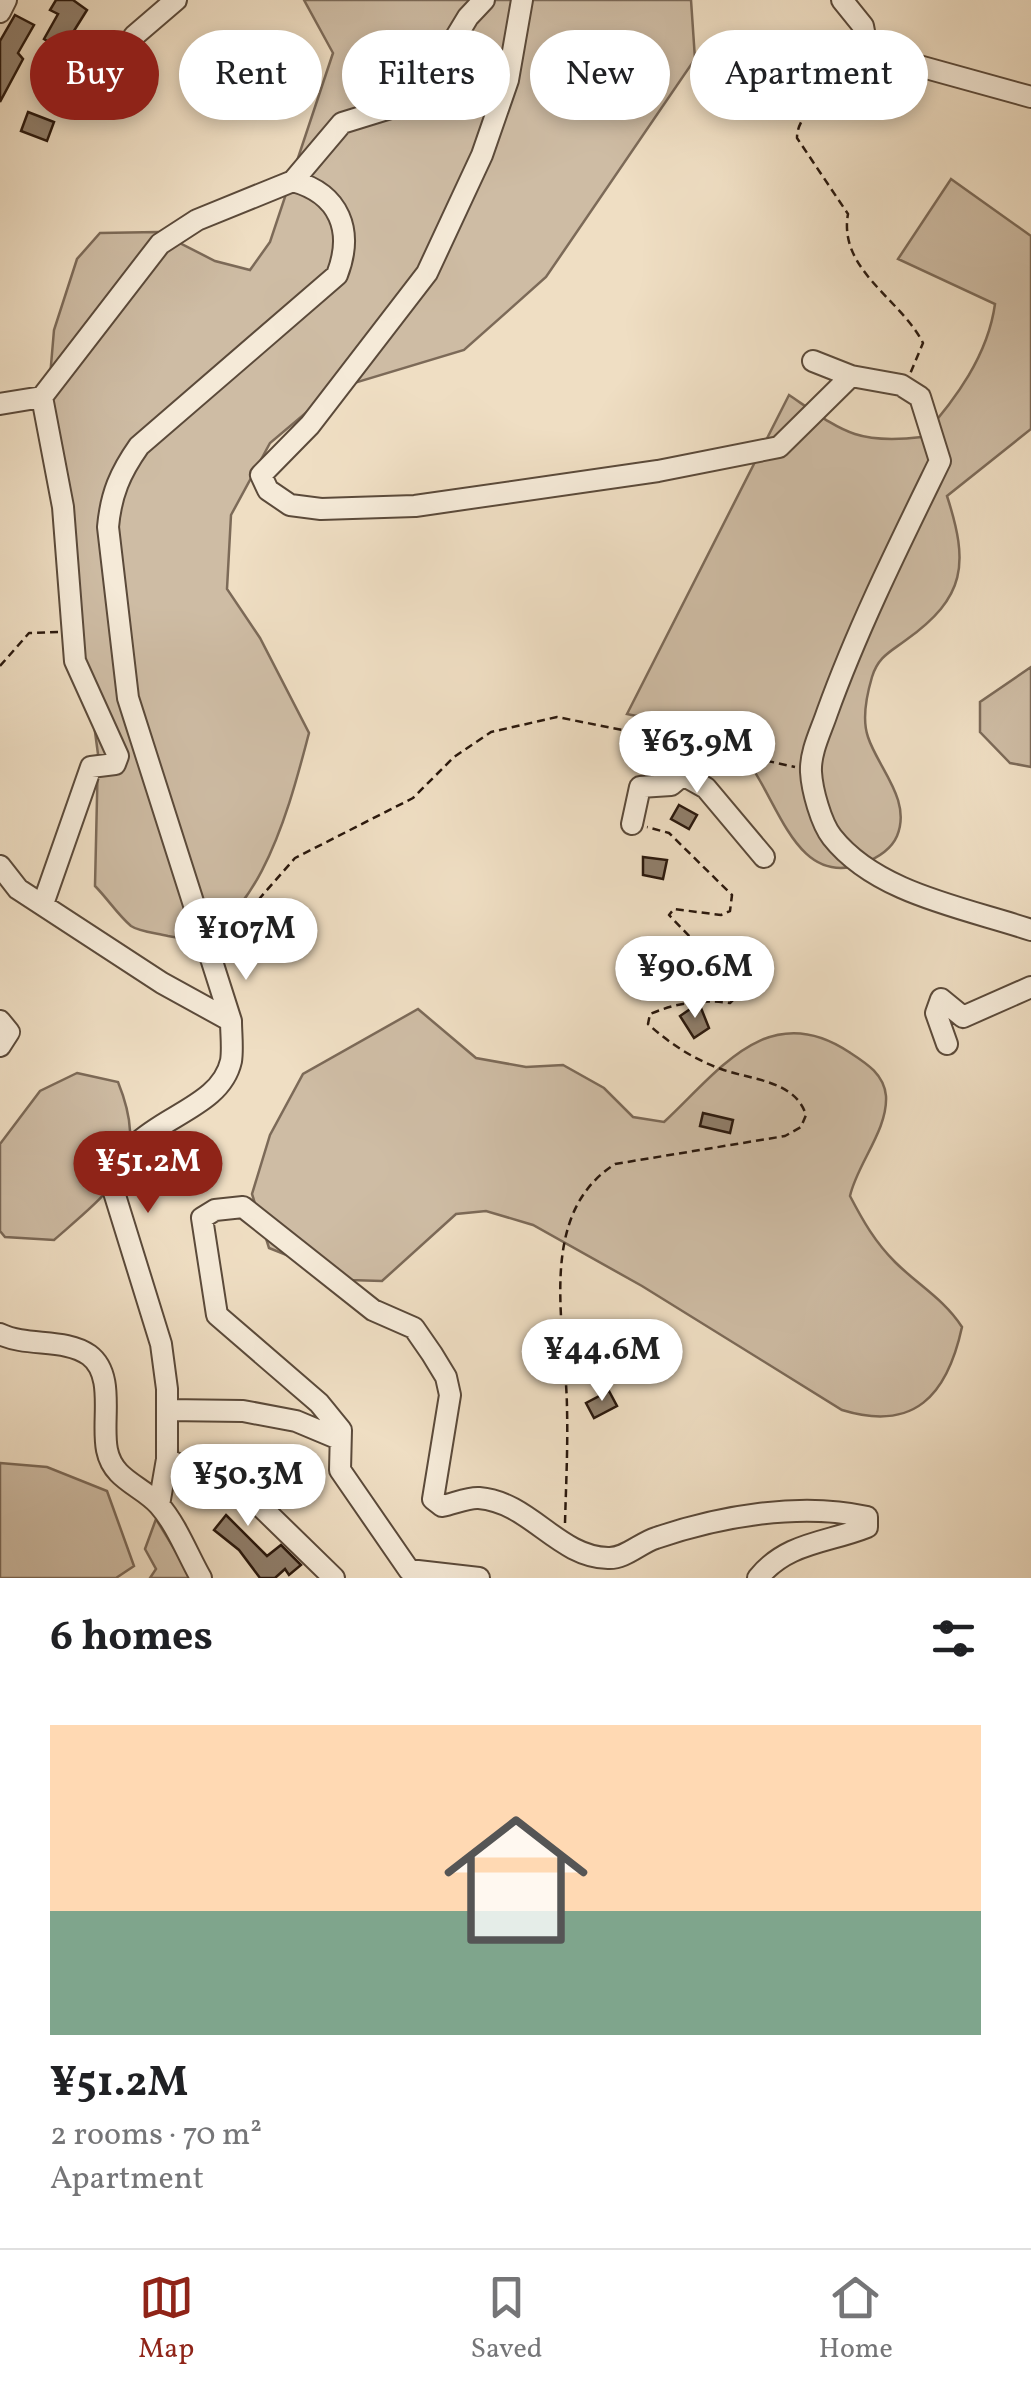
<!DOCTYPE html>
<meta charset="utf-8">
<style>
body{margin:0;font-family:Vollkorn,serif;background:#f2f2f2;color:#202124;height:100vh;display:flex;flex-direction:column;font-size:38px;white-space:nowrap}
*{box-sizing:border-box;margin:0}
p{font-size:32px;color:#757577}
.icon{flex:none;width:55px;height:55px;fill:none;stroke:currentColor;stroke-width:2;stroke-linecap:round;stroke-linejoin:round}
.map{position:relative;height:1578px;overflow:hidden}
.side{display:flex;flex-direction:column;background:#fff;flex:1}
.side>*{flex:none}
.hud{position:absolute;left:30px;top:30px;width:972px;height:90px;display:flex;gap:20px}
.price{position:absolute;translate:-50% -85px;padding:0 22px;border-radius:35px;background:#fff;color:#222;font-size:32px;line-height:65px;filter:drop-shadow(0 2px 5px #0008)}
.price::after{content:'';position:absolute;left:50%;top:60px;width:30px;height:22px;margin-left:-15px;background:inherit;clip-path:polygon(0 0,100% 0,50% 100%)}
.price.on{background:#8f2418;color:#fff}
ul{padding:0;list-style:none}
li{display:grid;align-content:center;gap:20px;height:530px;padding:0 50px}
li span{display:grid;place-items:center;height:310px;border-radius:0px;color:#555}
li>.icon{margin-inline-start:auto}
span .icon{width:180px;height:180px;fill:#fffc;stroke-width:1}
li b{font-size:42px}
h2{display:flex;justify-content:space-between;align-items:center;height:120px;padding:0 50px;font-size:42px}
.pill{padding:0 35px;border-radius:45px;background:#fff;box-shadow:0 5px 15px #0003;font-size:35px;line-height:90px}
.pill.on{background:#8f2418;color:#fff}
.tabs{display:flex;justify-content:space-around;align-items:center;height:140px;border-top:2px solid #e0e0e0;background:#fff;font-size:28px;color:#757577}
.tabs a{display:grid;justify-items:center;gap:5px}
.tabs .on{color:#8f2418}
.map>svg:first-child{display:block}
</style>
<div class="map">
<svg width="1031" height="1578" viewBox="0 0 1031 1578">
<rect width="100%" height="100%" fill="#efdec3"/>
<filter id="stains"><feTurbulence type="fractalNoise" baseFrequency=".002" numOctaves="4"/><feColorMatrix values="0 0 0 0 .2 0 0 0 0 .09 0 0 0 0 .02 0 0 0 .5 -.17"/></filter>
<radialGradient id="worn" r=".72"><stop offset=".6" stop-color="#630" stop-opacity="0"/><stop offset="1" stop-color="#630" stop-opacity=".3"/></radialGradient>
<path fill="#cebca4" stroke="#7c6a58" stroke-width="2.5" d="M 304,0 L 691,0 L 695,59 L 546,277 L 464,350 L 334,389 L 270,443 L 231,515 L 227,589 L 260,638 L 309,733 C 293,793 255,955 168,936 C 157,933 140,932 131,926 C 118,915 107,898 95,886 L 98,754 L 64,503 L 46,424 L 54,330 L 77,259 L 100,233 L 158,232 L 215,261 L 250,270 L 270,242 L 333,53 Z
M 951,179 L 1031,236 L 1031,429 L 947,496 C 969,564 966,597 906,640 C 890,652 878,657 872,677 C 867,694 862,720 868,737 C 878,768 912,800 897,836 C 891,850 875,859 862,864 C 786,891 776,775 729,742 C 700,723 661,721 627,714 L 789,395 C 842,431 856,445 922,437 C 956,399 988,355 995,304 L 898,259 Z
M 1031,667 L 1031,767 L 1010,763 L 980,732 L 980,702 Z
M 418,1009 L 476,1058 L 526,1067 L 563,1065 L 604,1088 L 633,1117 L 664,1122 C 719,1071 768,998 849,1052 C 866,1063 884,1074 886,1096 C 888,1130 857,1164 850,1196 C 863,1221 875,1242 895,1262 C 918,1285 944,1299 962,1327 C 947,1396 914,1432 842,1410 L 642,1286 L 533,1225 L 486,1211 L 456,1214 L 382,1281 L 349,1280 L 269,1248 L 252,1194 L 270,1135 L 303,1074 Z
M 77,1073 L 118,1082 C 151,1164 112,1189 54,1240 L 5,1237 L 0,1231 L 0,1144 L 40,1091 Z
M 0,1463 L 47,1467 L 107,1491 L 134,1566 L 116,1578 L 0,1578 Z
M 156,1519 L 192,1578 L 150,1578 L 156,1569 L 145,1549 Z"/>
<path fill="#907f6c" stroke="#2a180d" stroke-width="2.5" d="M 56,0 L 73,0 L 87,10 L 62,50 L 44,39 L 58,14 L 50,10 Z
M 15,15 L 34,25 L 18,53 L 23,59 L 0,102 L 0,41 Z
M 28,112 L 54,122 L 47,141 L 21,131 Z
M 679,805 L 697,815 L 689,829 L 671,819 Z
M 643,857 L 667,860 L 663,879 L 643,875 Z
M 699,1003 L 709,1028 L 694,1038 L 680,1016 Z
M 703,1113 L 733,1120 L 730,1133 L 700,1126 Z
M 609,1391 L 617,1406 L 594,1418 L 586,1403 Z
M 226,1515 L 267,1556 L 281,1545 L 301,1565 L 289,1575 L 285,1569 L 275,1578 L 260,1578 L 239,1550 L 214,1530 Z"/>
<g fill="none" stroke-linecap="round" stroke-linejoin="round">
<defs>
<path id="minor" d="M 522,0 L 508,80 L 482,155 L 427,273 L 310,425 L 261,475 L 268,490 L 290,505 L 321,509 L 415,506 L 658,471 L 779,447 L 851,376 L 901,385 L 920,397 L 940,461 C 900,543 858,627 827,713 C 821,731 810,752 811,772 C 812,790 821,823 832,837 C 877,894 966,908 1031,930
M 842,0 L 863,26 L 869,58 L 890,58 L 1031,97
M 0,12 L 6,0
M 127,72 L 134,36 L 176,0
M 813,361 L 851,376
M 42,397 L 63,507 L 75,661 L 118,756 L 115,764 L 91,767 L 43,904
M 0,404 L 42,397 L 160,244 L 197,220 L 293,181 L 342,123 L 410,102 L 425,88 L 468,17 L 484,0
M 683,775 L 706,788 L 764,857
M 632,824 L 640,787 L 671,785 L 683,775 L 674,769 L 676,741
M 0,866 L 18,889 L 162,983 L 231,1021
M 0,1021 L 9,1032 L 0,1046
M 947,1044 L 936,1013 L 941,999 L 963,1017 L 1031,987
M 0,1334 C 27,1347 65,1338 89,1355 C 116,1375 101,1421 107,1450 C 113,1480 141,1485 159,1505 C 176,1524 188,1555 201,1578
M 167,1410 L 243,1411 L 296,1421 L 339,1439
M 167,1459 L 254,1500 L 334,1578
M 159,1505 L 167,1459 L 167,1389 L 161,1344 L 113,1189 C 121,1118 218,1119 231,1061 C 233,1049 231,1033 231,1021 L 128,698 L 108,527 C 111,494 120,473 139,446 L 337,275 C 354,231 340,194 293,181
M 479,1578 L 409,1570 L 340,1470 L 341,1430 L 319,1403 L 217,1315 L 202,1218 L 215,1210 L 243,1207 L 373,1310 L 414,1328 L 432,1354 L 446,1377 L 450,1395 L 433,1499 L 442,1506 C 453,1504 469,1497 479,1498 C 530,1502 558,1557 608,1558 C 625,1559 640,1543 656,1538 C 720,1516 801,1502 867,1517 L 867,1527 C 827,1543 787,1542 758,1578"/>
</defs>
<use href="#minor" stroke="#5b4a3a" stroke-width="24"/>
<path stroke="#2a180d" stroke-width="2.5" stroke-dasharray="8 5" stroke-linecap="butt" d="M 859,71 C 838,88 797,109 797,138 L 848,214 C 838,270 901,299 923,343 L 910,374
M 0,666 L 29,633 L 58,632
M 690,744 L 795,767
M 225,953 L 239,945 L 260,898 L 295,858 L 413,798 L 454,757 L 491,732 L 557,717 L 658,737
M 565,1523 C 566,1485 568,1446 567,1408 C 566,1328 535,1215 615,1164 L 785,1136 L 801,1127 L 806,1115 C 795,1080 751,1080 721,1069 C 693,1059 669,1043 648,1024 L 650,1014 C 676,1003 702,999 730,1003 L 737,996 L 737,986 L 669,915 L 674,909 L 721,915 L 730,911 L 732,895 L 669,833 L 647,827"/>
<use href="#minor" stroke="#f5ead8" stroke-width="20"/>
</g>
<rect width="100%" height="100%" filter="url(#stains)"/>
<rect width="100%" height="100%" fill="url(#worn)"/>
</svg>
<b class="price" style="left:697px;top:796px">¥63.9M</b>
<b class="price" style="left:246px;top:983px">¥107M</b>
<b class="price" style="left:695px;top:1021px">¥90.6M</b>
<b class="price on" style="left:148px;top:1216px">¥51.2M</b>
<b class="price" style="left:602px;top:1404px">¥44.6M</b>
<b class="price" style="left:248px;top:1529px">¥50.3M</b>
<div class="hud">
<a class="pill on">Buy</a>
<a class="pill">Rent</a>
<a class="pill">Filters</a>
<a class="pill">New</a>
<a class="pill">Apartment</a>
</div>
</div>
<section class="side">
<h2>6 homes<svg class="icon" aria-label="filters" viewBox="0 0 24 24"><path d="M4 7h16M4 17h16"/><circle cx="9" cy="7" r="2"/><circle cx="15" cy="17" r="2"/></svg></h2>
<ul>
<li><span style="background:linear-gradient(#ffd9b3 60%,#7fa58c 0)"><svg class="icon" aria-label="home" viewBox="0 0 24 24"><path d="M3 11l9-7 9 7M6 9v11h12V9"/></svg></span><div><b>¥51.2M</b><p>2 rooms · 70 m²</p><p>Apartment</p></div></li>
</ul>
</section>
<nav class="tabs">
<a class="on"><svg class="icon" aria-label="map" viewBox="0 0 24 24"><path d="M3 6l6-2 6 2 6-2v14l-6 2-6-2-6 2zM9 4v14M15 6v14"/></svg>Map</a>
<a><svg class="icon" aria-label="saved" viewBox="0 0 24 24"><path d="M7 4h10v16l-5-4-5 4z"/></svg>Saved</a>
<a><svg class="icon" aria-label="home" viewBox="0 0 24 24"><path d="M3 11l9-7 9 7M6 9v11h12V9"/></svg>Home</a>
</nav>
